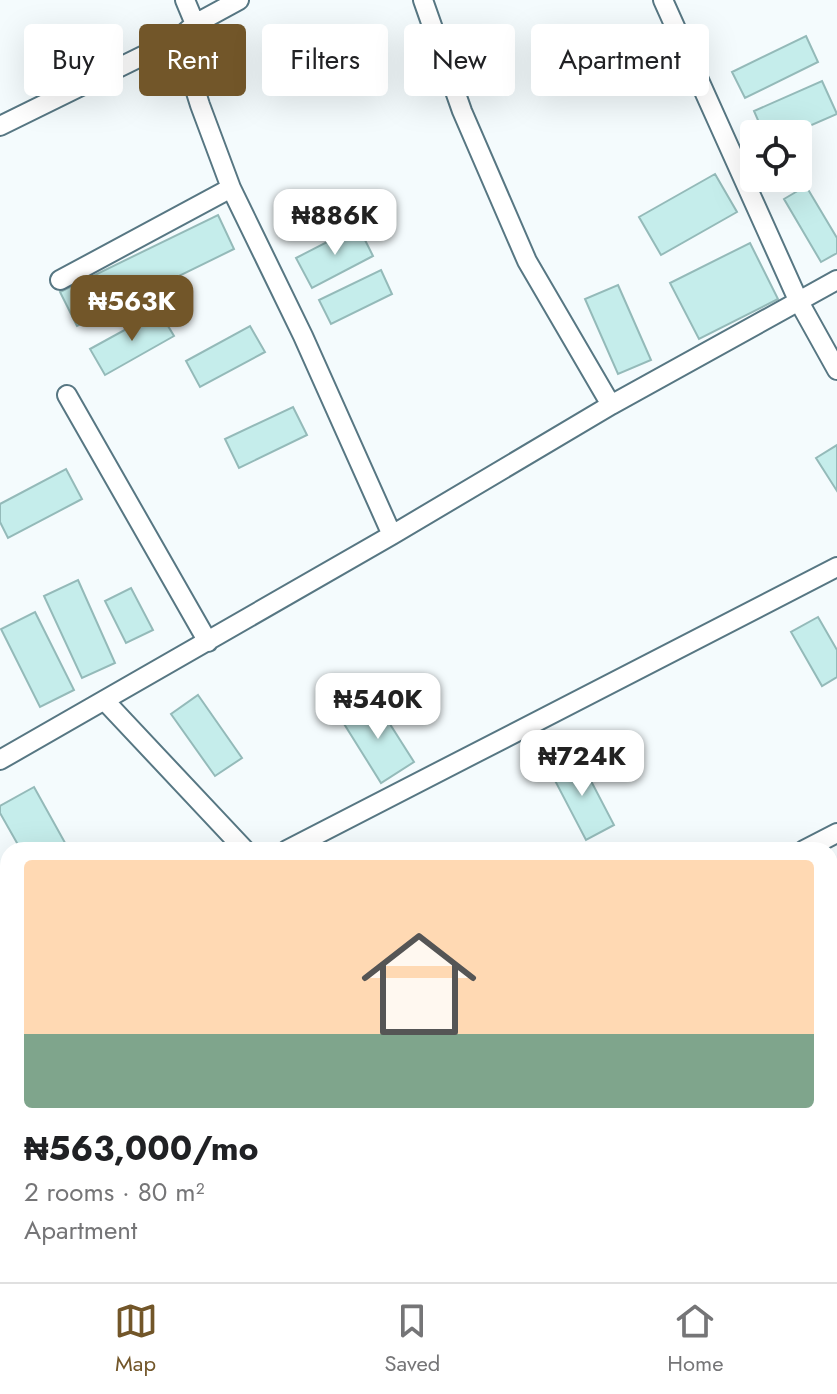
<!DOCTYPE html>
<meta charset="utf-8">
<style>
body{margin:0;font-family:Jost,sans-serif;background:#f2f2f2;color:#202124;height:100vh;display:flex;flex-direction:column;font-size:30px;white-space:nowrap}
*{box-sizing:border-box;margin:0}
p{font-size:26px;color:#757577}
.icon{flex:none;width:44px;height:44px;fill:none;stroke:currentColor;stroke-width:2;stroke-linecap:round;stroke-linejoin:round}
.map{position:relative;flex:1;overflow:hidden}
.panel{position:absolute;left:0px;top:842px;width:838px;height:440px;display:flex;flex-direction:column;background:#fff;border-radius:24px 24px 0 0;box-shadow:0 8px 32px #0002}
.panel>*{flex:none}
.top-card{position:absolute;left:24px;top:24px;width:790px;height:72px;display:flex;gap:16px}
.fabs{position:absolute;left:740px;top:120px;display:grid;gap:16px}
.fabs a{display:grid;place-items:center;width:72px;height:72px;border-radius:8px;background:#fff;box-shadow:0 8px 32px #0002;font-size:40px}
.price{position:absolute;translate:-50% -68px;padding:0 18px;border-radius:16px;background:#fff;color:#222;font-size:26px;line-height:52px;filter:drop-shadow(0 2px 4px #0008)}
.price::after{content:'';position:absolute;left:50%;top:48px;width:24px;height:18px;margin-left:-12px;background:inherit;clip-path:polygon(0 0,100% 0,50% 100%)}
.price.current{background:#725629;color:#fff}
ul{padding:0;list-style:none}
li{display:grid;align-content:center;gap:16px;height:424px;padding:0 24px}
li+li{border-top:2px solid #e0e0e0}
li span{display:grid;place-items:center;height:248px;border-radius:8px;color:#555}
li>.icon{margin-inline-start:auto}
span .icon{width:144px;height:144px;fill:#fffc;stroke-width:1}
li b{font-size:34px}
.chip{padding:0 28px;border-radius:8px;background:#fff;box-shadow:0 8px 32px #0002;font-size:28px;line-height:72px}
.chip.current{background:#725629;color:#fff}
.tab-bar{display:flex;justify-content:space-around;align-items:center;height:112px;border-top:2px solid #e0e0e0;background:#fff;font-size:22px;color:#757577}
.tab-bar a{display:grid;justify-items:center;gap:4px}
.tab-bar .current{color:#725629}
.map>svg:first-child{display:block}
</style>
<div class="map">
<svg width="837" height="1282" viewBox="0 0 837 1282">
<rect width="100%" height="100%" fill="#f4fbfd"/>
<path fill="#c5edeb" stroke="#94bab9" stroke-width="2" d="M 806,36 L 818,62 L 745,98 L 732,72 Z
M 822,81 L 837,114 L 791,134 L 764,134 L 754,111 Z
M 715,174 L 737,212 L 661,255 L 639,217 Z
M 806,186 L 837,238 L 837,253 L 821,262 L 784,199 Z
M 218,215 L 234,249 L 77,326 L 60,292 Z
M 358,226 L 373,256 L 312,288 L 296,258 Z
M 750,243 L 778,299 L 699,339 L 670,283 Z
M 381,270 L 392,294 L 331,324 L 319,300 Z
M 618,285 L 651,360 L 618,374 L 585,299 Z
M 159,311 L 174,336 L 105,375 L 90,349 Z
M 250,326 L 265,352 L 200,387 L 186,361 Z
M 293,407 L 307,435 L 239,468 L 225,439 Z
M 837,445 L 837,491 L 816,458 Z
M 66,469 L 82,499 L 8,538 L 0,522 L 0,504 Z
M 78,580 L 115,663 L 82,678 L 44,596 Z
M 131,588 L 153,630 L 126,643 L 105,601 Z
M 35,612 L 74,690 L 40,707 L 1,629 Z
M 818,617 L 837,650 L 837,677 L 822,686 L 791,632 Z
M 198,695 L 242,758 L 215,776 L 171,714 Z
M 374,699 L 414,762 L 381,783 L 341,719 Z
M 578,756 L 614,825 L 586,840 L 550,771 Z
M 34,787 L 69,850 L 21,850 L 0,813 L 0,806 Z
M 830,1070 L 837,1081 L 837,1122 L 830,1127 Z
M 0,1207 L 8,1215 L 8,1222 L 0,1230 Z
M 194,1274 L 210,1274 L 214,1282 L 178,1282 Z
M 542,1274 L 579,1274 L 572,1282 L 552,1282 Z"/>
<g fill="none" stroke-linecap="round" stroke-linejoin="round">
<defs>
<path id="minor" d="M 185,0 L 195,24
M 423,0 L 462,111 L 527,261 L 611,405
M 663,0 L 798,300 L 837,370
M 179,38 L 200,105 L 231,188 L 303,336 L 392,535
M 0,126 L 179,38 L 195,24 L 239,0
M 60,280 L 231,188
M 67,395 L 208,642
M 105,701 L 245,850
M 0,760 L 392,535 L 611,405 L 837,280
M 287,850 L 837,567
M 804,850 L 837,833
M 0,1016 L 8,1011
M 0,1044 L 8,1052
M 830,1190 L 837,1186
M 0,1260 L 8,1256
M 241,1274 L 250,1282
M 660,1274 L 668,1282
M 684,1282 L 697,1274"/>
</defs>
<use href="#minor" stroke="#577783" stroke-width="22"/>
<use href="#minor" stroke="#fff" stroke-width="18"/>
</g>
</svg>
<div class="fabs">
<a><svg class="icon" aria-label="locate" viewBox="0 0 24 24"><circle cx="12" cy="12" r="6"/><path d="M12 2v4M12 18v4M2 12h4M18 12h4"/></svg></a>
</div>
<b class="price" style="left:335px;top:257px">₦886K</b>
<b class="price current" style="left:132px;top:343px">₦563K</b>
<b class="price" style="left:378px;top:741px">₦540K</b>
<b class="price" style="left:582px;top:798px">₦724K</b>
<div class="top-card">
<a class="chip">Buy</a>
<a class="chip current">Rent</a>
<a class="chip">Filters</a>
<a class="chip">New</a>
<a class="chip">Apartment</a>
</div>
<section class="panel">
<ul>
<li><span style="background:linear-gradient(#ffd9b3 70%,#7fa58c 0)"><svg class="icon" aria-label="home" viewBox="0 0 24 24"><path d="M3 11l9-7 9 7M6 9v11h12V9"/></svg></span><div><b>₦563,000/mo</b><p>2 rooms · 80 m²</p><p>Apartment</p></div></li>
</ul>
</section>
</div>
<nav class="tab-bar">
<a class="current"><svg class="icon" aria-label="map" viewBox="0 0 24 24"><path d="M3 6l6-2 6 2 6-2v14l-6 2-6-2-6 2zM9 4v14M15 6v14"/></svg>Map</a>
<a><svg class="icon" aria-label="saved" viewBox="0 0 24 24"><path d="M7 4h10v16l-5-4-5 4z"/></svg>Saved</a>
<a><svg class="icon" aria-label="home" viewBox="0 0 24 24"><path d="M3 11l9-7 9 7M6 9v11h12V9"/></svg>Home</a>
</nav>
